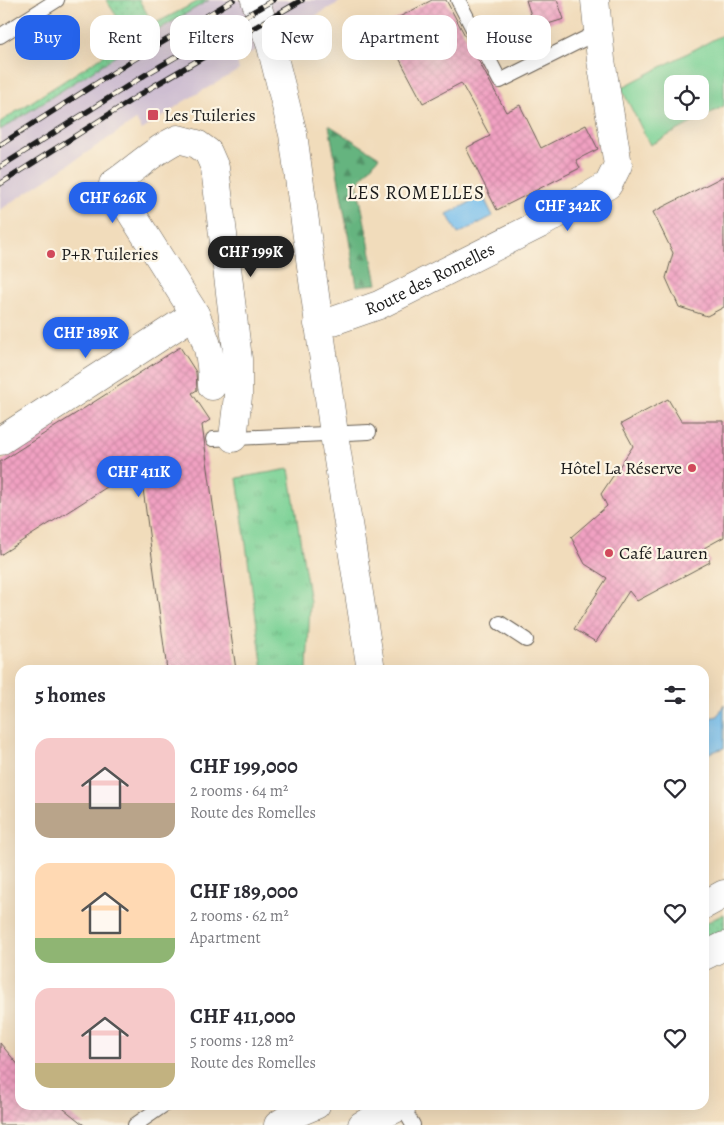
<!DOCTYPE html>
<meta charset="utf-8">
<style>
body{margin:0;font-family:Alegreya,serif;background:#f7f7f7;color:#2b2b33;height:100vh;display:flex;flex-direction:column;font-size:19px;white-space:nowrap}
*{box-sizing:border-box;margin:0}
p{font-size:16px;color:#7c7c81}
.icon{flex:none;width:28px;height:28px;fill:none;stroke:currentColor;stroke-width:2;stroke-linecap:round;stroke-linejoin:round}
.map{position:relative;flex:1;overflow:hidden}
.side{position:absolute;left:15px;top:665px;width:694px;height:445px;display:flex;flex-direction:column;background:#fff;border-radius:15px;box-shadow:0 5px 20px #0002}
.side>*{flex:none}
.top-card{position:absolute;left:15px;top:15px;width:695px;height:45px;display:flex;gap:10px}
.tools{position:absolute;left:664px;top:75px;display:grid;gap:10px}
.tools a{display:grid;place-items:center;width:45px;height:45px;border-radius:10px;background:#fff;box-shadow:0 5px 20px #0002;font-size:25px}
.price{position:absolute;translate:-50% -42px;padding:0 11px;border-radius:18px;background:#2563eb;color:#fff;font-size:16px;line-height:32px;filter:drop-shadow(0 1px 2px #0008)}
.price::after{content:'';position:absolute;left:50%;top:30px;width:15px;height:11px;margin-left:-8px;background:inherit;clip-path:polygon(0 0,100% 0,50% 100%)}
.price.selected{background:#222;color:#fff}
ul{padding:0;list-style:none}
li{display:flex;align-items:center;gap:15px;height:125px;padding:0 20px}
li span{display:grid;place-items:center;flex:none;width:140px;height:100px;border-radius:15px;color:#555}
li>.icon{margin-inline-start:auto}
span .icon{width:60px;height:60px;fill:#fffc;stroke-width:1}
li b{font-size:21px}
h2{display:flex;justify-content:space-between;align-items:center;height:60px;padding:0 20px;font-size:21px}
.chip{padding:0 18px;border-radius:15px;background:#fff;box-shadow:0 5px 20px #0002;font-size:18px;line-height:45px}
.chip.selected{background:#2563eb;color:#fff}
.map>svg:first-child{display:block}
</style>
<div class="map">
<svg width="724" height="1125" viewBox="0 0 724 1125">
<defs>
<pattern id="grass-dots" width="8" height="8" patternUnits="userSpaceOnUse" patternTransform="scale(1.25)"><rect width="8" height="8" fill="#7cd296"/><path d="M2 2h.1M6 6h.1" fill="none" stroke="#6bb481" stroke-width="1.8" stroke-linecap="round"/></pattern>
<pattern id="forest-firs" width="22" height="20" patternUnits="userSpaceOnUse" patternTransform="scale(1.25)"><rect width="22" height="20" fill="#65b47f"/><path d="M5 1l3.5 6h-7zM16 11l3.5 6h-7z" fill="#529267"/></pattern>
<pattern id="park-tufts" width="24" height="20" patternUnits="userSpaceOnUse" patternTransform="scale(1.25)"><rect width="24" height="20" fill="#7cd296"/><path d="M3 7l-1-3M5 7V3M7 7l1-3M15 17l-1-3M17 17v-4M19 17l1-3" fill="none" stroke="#6bb481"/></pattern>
<pattern id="building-cross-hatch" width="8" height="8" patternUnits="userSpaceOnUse" patternTransform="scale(1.25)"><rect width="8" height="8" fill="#f1a1c2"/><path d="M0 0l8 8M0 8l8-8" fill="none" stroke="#ce8aa6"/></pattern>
</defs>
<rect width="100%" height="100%" fill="#fcf5e5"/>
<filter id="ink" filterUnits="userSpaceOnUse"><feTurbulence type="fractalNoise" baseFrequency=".02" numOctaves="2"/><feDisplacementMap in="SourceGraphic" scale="10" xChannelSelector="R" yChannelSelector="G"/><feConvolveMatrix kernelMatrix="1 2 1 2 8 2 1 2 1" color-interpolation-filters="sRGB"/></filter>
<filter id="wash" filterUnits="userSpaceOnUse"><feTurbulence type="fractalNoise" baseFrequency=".0096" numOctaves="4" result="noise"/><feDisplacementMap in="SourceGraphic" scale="20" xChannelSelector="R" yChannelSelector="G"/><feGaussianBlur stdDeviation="1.12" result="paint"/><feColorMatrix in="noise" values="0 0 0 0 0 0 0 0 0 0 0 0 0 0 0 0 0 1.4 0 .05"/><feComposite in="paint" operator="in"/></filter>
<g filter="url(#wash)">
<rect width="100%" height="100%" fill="#f1dcbb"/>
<path fill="#cebed1" d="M 205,0 L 343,0 L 237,61 L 239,70 L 181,103 L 168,113 L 142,130 L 136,120 L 0,210 L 0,124 L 199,1 Z"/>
<path fill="url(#grass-dots)" stroke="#4c7759" d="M 106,0 L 139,0 L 148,15 L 142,20 L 144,24 L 127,32 Z
M 209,0 L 136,43 L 0,130 L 0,122 L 148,27 L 199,1 Z
M 724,914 L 724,930 L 704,941 L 704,924 Z"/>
<path fill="url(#forest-firs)" stroke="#40684e" d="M 329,125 L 379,157 L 357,183 L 377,284 L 357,286 Z"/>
<path fill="url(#park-tufts)" stroke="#4c7759" d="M 289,469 L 310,602 L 307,670 L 263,670 L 237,478 Z"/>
<path fill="#7cd296" stroke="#4c7759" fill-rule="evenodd" d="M 724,34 L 724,106 L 650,145 L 621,88 ZM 672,84 L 700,84 L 700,111 L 672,111 Z"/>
<path fill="#75beed" stroke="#486d84" d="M 483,196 L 493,216 L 458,234 L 447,214 Z
M 724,704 L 724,748 L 704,755 L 704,719 L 718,716 Z"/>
<g id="blocks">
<path fill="url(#building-cross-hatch)" d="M 432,0 L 446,0 L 506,112 L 520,105 L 541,148 L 586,125 L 598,149 L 576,160 L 580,168 L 497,210 L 466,148 L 490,136 L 461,83 L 423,103 L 382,26 Z
M 526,0 L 557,0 L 564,19 L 535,28 Z
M 724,176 L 724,307 L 707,316 L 679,307 L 666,278 L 673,253 L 653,212 Z
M 180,347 L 196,372 L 197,390 L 192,393 L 210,420 L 202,425 L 236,670 L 167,670 L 140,466 L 0,555 L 0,462 Z
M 668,399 L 681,421 L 724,421 L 724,537 L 704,548 L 710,562 L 637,601 L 629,591 L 596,642 L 574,629 L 607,578 L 585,564 L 571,537 L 607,506 L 601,494 L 633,446 L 621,424 Z
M 0,1043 L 20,1067 L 20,1105 L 59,1105 L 84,1125 L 0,1125 Z"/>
</g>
</g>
<g filter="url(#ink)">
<use href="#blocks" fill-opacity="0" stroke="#675f54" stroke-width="1"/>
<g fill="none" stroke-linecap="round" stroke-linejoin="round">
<defs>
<path id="lane" d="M 458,0 L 500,81 L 598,32
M 0,36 L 57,0
M 213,439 L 369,432
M 500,623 L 526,640
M 402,1106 L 413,1125
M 135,1125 L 164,1105"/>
<g id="street">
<path id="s1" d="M 318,324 L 333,321 L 379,305 L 540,224 L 608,185 L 618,165 L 601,60 L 595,0"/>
<path d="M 212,386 C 212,356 207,341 195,314 L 113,184 C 135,169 154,150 178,139 L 197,144 L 208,152 L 215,168 L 238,359 L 238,396 L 233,438"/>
<path d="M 0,441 L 195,314"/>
</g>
<path id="primary" d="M 255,0 L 271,46 L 293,134 L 334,434 L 371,670
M 704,905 L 724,894
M 704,956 L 724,946
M 278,1125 L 295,1114 L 316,1105
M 362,1125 L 403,1105"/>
</defs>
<use href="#lane" stroke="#675f54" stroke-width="16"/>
<use href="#street" stroke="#675f54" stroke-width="29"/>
<use href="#primary" stroke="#675f54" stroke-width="29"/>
<use href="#lane" stroke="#fff" stroke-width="14"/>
<use href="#street" stroke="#fff" stroke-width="28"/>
<use href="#primary" stroke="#fff" stroke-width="28"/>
<defs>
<path id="rail" d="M 0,145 L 133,60 L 233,0
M 0,167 L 145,75 L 273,0
M 0,184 L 152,87 L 302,0"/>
</defs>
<use href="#rail" stroke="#1c1c1c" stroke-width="5.5"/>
<use href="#rail" stroke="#fcf5e5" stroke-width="4" stroke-dasharray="11" stroke-linecap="butt"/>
</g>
</g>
<g fill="#d1495b" stroke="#fcf5e5" stroke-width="2">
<rect x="147" y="109" width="12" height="12" rx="2.5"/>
<circle cx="51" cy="254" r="5"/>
<circle cx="692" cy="468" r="5"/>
<circle cx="609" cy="553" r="5"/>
</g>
<g text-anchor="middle" stroke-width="4.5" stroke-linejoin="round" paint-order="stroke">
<g font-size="18" fill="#1c1c1c" stroke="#fcf5e5" text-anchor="start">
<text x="164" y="121">Les Tuileries</text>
<text x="61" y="260">P+R Tuileries</text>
<text x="682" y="474" text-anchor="end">Hôtel La Réserve</text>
<text x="619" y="559">Café Lauren</text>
</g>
<g font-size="18" fill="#1c1c1c" stroke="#fcf5e5">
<text dy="6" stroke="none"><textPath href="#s1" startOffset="121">Route des Romelles</textPath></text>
</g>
<g font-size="19" letter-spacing="1" fill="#1c1c1c" stroke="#fcf5e5">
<text x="416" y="199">LES ROMELLES</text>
</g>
</g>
</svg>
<div class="tools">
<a><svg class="icon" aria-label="locate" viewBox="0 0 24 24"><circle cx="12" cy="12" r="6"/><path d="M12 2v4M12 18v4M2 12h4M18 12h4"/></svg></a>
</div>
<b class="price" style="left:113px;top:224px">CHF 626K</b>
<b class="price" style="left:568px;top:232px">CHF 342K</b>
<b class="price selected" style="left:251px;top:278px">CHF 199K</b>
<b class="price" style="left:86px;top:359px">CHF 189K</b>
<b class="price" style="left:139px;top:498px">CHF 411K</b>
<div class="top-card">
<a class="chip selected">Buy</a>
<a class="chip">Rent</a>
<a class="chip">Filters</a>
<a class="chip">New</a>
<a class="chip">Apartment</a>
<a class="chip">House</a>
</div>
<section class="side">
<h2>5 homes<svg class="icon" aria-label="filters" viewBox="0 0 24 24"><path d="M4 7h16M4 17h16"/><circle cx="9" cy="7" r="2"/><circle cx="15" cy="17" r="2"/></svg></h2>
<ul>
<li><span style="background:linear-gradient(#f6c9c9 65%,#b9a48a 0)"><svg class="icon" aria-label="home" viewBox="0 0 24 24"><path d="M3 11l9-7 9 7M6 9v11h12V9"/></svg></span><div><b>CHF 199,000</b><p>2 rooms · 64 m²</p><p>Route des Romelles</p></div><svg class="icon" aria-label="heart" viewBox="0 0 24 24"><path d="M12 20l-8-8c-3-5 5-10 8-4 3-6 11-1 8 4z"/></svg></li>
<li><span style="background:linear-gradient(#ffd9b3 75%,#8fb573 0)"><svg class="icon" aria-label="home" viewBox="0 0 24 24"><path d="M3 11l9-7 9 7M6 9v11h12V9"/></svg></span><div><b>CHF 189,000</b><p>2 rooms · 62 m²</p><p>Apartment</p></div><svg class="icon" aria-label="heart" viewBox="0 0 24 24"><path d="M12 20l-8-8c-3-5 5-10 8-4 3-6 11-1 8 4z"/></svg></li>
<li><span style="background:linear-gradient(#f6c9c9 75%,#c2b280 0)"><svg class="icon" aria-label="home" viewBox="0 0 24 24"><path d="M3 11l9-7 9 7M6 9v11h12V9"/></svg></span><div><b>CHF 411,000</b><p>5 rooms · 128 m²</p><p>Route des Romelles</p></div><svg class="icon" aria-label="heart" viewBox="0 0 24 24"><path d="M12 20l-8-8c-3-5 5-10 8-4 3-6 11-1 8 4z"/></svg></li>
</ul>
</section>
</div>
